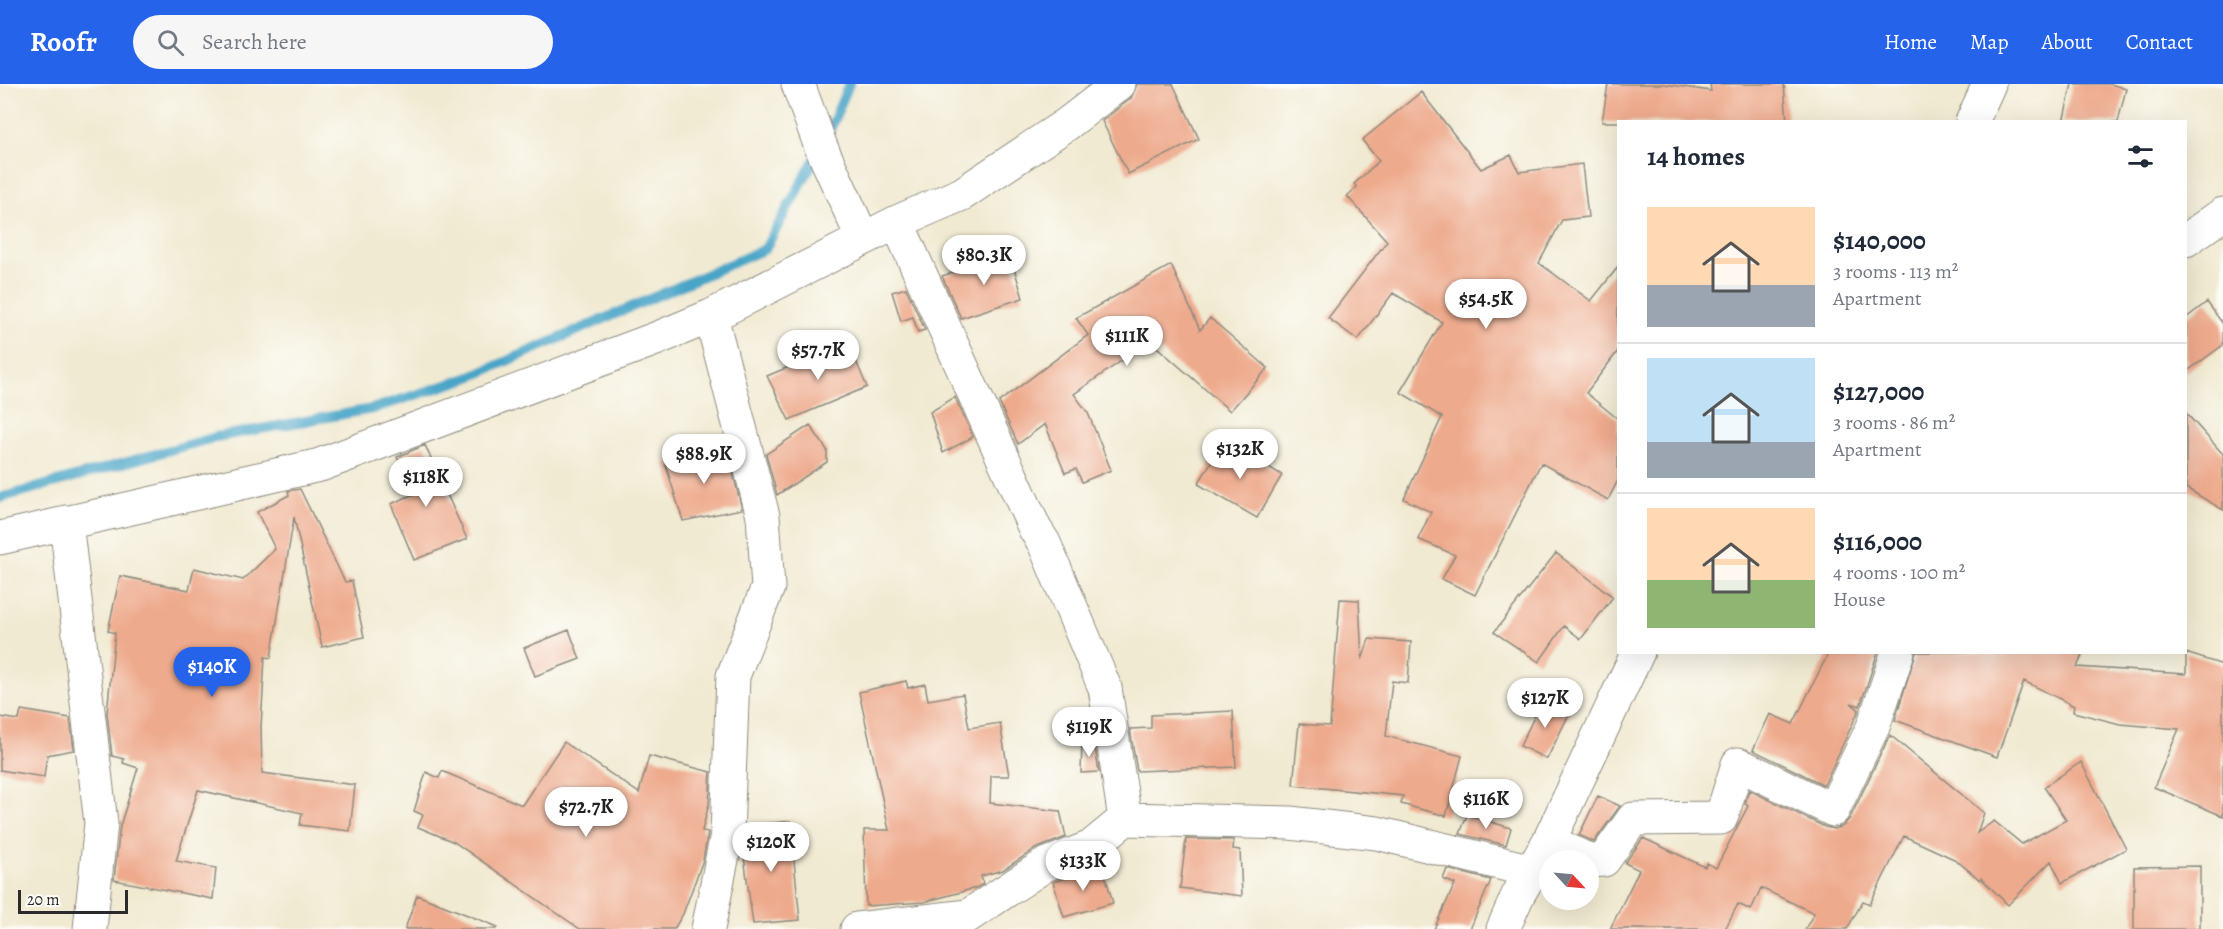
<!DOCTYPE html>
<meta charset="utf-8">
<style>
body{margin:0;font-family:Alegreya,serif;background:#f6f6f7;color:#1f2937;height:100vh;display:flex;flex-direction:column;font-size:22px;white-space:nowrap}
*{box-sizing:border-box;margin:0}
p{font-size:20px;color:#747a83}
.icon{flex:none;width:33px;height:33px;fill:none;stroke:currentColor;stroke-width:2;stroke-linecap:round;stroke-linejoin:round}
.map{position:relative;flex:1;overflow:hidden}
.panel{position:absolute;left:1617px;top:36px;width:570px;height:534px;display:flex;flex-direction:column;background:#fff;border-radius:0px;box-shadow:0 6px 24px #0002}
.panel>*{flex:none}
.needle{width:39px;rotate:116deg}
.controls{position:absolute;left:1539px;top:766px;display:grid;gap:12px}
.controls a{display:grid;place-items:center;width:60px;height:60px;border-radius:50%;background:#fff;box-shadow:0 6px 24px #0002;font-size:30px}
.scale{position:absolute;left:18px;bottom:15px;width:110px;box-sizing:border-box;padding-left:6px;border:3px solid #2b2b2b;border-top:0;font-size:16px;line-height:21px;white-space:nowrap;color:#2b2b2b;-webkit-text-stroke:4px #fdfcf7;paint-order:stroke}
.price{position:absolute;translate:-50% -51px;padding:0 14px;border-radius:21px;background:#fff;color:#222;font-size:20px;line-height:39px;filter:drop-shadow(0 2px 3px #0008)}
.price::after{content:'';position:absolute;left:50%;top:36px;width:18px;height:14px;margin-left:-9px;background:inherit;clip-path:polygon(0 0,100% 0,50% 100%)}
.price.current{background:#2563eb;color:#fff}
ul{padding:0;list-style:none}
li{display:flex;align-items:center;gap:18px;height:150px;padding:0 30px}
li+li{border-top:2px solid #e0e1e3}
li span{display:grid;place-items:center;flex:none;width:168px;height:120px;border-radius:0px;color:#555}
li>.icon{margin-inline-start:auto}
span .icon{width:72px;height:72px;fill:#fffc;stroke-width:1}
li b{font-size:26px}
h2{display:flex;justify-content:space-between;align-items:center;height:72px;padding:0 30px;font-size:26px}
header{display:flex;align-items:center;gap:36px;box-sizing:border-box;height:84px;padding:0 30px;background:#2563eb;color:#fff}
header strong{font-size:28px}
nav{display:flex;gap:33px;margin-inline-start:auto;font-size:21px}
.search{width:420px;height:54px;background:#f6f6f7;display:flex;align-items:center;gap:15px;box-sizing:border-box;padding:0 21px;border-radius:33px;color:#747a83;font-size:22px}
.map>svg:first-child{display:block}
</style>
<header>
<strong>Roofr</strong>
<div class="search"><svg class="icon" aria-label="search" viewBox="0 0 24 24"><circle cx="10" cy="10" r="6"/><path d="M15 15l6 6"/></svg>Search here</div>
<nav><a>Home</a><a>Map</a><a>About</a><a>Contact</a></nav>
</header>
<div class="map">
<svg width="2223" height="845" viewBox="0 0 2223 845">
<rect width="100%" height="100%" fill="#fdfcf7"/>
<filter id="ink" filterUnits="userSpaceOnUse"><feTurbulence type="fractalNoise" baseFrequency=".0167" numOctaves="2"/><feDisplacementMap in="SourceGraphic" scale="12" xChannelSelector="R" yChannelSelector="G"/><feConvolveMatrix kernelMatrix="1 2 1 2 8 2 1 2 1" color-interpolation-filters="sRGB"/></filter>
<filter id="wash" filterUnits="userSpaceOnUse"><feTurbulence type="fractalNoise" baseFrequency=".008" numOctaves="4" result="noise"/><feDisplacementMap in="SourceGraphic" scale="24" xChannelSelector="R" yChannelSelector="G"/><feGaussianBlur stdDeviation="1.35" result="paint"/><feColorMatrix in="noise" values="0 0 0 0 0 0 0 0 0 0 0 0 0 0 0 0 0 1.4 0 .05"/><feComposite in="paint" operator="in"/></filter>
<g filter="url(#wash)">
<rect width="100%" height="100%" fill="#f1ead2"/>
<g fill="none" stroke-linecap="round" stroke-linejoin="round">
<path stroke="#4aa5c8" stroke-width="10" d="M 826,55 L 849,0
M 0,414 L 216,353 L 372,325 L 468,294 L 765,165 L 818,69"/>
</g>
<g id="blocks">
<path fill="#eeaa8d" d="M 1137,0 L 1173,0 L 1199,55 L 1128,90 L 1102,37 L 1131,14 Z
M 1608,0 L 1664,0 L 1711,7 L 1710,0 L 1784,0 L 1787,38 L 1602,38 Z
M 2072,0 L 2111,0 L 2126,5 L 2118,38 L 2063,38 Z
M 1421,8 L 1481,85 L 1511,71 L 1519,88 L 1582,80 L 1588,133 L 1562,136 L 1539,179 L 1591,217 L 1618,183 L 1618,267 L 1586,309 L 1618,335 L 1618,396 L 1608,416 L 1541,379 L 1475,511 L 1442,495 L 1455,471 L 1418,455 L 1431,428 L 1404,415 L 1442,333 L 1400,308 L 1442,238 L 1393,209 L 1358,256 L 1328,234 L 1387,157 L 1347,112 L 1357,103 L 1354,100 L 1379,77 L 1362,56 Z
M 1010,171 L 1023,214 L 961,234 L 942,192 Z
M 1171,181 L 1200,246 L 1210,234 L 1268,284 L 1230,327 L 1150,257 L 1074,310 L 1088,329 L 1111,386 L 1082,398 L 1076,385 L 1065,389 L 1045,340 L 1018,360 L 999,318 L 1088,251 L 1076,234 Z
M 906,204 L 925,246 L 918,248 L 913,233 L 901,237 L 892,208 Z
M 2207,218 L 2223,240 L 2223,261 L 2186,288 L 2186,234 Z
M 848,258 L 867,303 L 789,336 L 767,292 Z
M 955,313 L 973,353 L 943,369 L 930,328 Z
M 2186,329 L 2223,370 L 2223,426 L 2186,404 Z
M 810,341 L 827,366 L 827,378 L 777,411 L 766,370 Z
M 1224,357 L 1282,391 L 1257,434 L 1198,400 Z
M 425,361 L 467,455 L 414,476 L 391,420 L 414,410 L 397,373 Z
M 727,366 L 742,425 L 683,437 L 665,379 Z
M 300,405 L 345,498 L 352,497 L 364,553 L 322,563 L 294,433 L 271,574 L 265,573 L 261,643 L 262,689 L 355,701 L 350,747 L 300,741 L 302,729 L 198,706 L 176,777 L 216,784 L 213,815 L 114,796 L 120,742 L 138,684 L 123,679 L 124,675 L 112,672 L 107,629 L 115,549 L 108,547 L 120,492 L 189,506 L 194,484 L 243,496 L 275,465 L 257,428 L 289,411 L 288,407 Z
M 1556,469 L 1613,513 L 1581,555 L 1564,542 L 1539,578 L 1494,548 Z
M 1340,515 L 1359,516 L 1362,576 L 1369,555 L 1411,558 L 1408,599 L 1392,597 L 1386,652 L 1462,672 L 1446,732 L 1401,720 L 1403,712 L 1293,701 L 1299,640 L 1330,642 Z
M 569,546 L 580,575 L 535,592 L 524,564 Z
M 1829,568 L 1878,568 L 1860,622 L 1851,619 L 1859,626 L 1824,701 L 1753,666 L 1770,630 L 1793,640 Z
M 1916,568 L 2084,568 L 2077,583 L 2186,590 L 2186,569 L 2223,581 L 2223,732 L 2154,703 L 2179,645 L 2120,640 L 2073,628 L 2074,622 L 2024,597 L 1997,673 L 1895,636 Z
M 906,597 L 908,604 L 925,600 L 928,616 L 963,610 L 969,644 L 1000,639 L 1009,692 L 991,692 L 990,719 L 1060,727 L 1066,753 L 1035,765 L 1003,786 L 981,792 L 983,800 L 976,804 L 924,818 L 866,822 L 864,746 L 889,746 L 859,608 Z
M 1543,615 L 1570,628 L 1547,675 L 1520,662 Z
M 21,626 L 70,634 L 74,666 L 47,671 L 44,693 L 0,686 L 0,633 L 19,636 Z
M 1233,627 L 1236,683 L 1137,687 L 1130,645 L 1151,644 L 1151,631 Z
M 1890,651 L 1984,729 L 1977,749 L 1994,737 L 2022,760 L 2066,736 L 2044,703 L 2081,678 L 2126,765 L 2062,799 L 2051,777 L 2008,821 L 1981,794 L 1980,796 L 1956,776 L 1904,752 L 1870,820 L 1863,817 L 1847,845 L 1805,845 L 1814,829 L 1761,804 L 1751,826 L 1738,820 L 1725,845 L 1610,845 L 1639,786 L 1625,779 L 1643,754 L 1705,783 L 1707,779 L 1716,784 L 1748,722 L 1745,720 L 1749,706 L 1825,743 L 1834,745 L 1843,742 L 1850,734 Z
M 564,658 L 639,709 L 649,672 L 711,688 L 709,720 L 702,747 L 708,748 L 703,776 L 683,830 L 674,845 L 580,845 L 454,758 L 418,743 L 423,731 L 414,727 L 426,688 L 439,694 L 442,687 L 522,721 Z
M 1082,658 L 1094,658 L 1099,688 L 1081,689 Z
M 1598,712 L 1620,722 L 1594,758 L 1579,751 Z
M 1467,731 L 1511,744 L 1506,761 L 1460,750 Z
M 790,737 L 800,836 L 753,840 L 743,765 L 746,742 Z
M 1186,755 L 1234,756 L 1233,765 L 1240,766 L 1242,812 L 1180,804 Z
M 2200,782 L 2200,845 L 2134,845 L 2134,783 Z
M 1103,783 L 1113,819 L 1064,833 L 1053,798 Z
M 1447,785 L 1491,796 L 1470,845 L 1434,845 L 1455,800 L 1443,795 Z
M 417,811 L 498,843 L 497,845 L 405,845 Z"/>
</g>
</g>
<g filter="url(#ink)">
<use href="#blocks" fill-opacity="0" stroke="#8e8a7e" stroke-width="1.5"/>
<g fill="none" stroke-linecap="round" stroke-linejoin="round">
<defs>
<path id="street" d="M 798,0 L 821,63 L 863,155
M 1972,38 L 1989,0
M 897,138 L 1035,445 L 1044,459 L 1105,604 L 1125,735
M 2186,156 L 2223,130
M 66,438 L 101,739 L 90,845
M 0,454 L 320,381 L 658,254 L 711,232 L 897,138 L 962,110 L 1067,40 L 1119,0
M 1549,757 L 1590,777 L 1604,776 L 1633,735 L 1721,734 L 1738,680 L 1833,726 L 1873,643 L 1898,568
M 708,845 L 727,750 L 733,592 L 768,503 L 763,432 L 711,232
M 857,845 L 968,832 L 1045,781 L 1091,763 L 1125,735 L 1290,739 L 1377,749 L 1532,787
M 1503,845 L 1518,811 L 1549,757 L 1638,568"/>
</defs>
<use href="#street" stroke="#8e8a7e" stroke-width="35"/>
<use href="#street" stroke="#fff" stroke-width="33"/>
</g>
</g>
</svg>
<div class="controls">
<a><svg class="needle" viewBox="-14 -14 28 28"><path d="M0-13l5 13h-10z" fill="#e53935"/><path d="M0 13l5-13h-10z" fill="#747a83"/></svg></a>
</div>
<div class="scale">20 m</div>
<b class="price" style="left:984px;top:202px">$80.3K</b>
<b class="price" style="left:1486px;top:246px">$54.5K</b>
<b class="price" style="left:1127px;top:283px">$111K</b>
<b class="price" style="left:818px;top:297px">$57.7K</b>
<b class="price" style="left:1240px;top:396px">$132K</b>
<b class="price" style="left:704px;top:401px">$88.9K</b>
<b class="price" style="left:426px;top:424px">$118K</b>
<b class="price current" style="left:212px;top:614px">$140K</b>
<b class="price" style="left:1545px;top:645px">$127K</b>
<b class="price" style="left:1089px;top:674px">$119K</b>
<b class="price" style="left:1486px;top:746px">$116K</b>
<b class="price" style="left:586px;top:754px">$72.7K</b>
<b class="price" style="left:771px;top:789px">$120K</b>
<b class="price" style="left:1083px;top:808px">$133K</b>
<section class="panel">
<h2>14 homes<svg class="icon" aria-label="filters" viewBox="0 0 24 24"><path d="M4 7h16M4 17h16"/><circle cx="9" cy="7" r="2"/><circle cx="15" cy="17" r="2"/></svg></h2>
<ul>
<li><span style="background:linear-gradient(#ffd9b3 65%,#9aa5b1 0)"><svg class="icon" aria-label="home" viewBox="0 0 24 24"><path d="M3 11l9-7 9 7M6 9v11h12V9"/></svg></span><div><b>$140,000</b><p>3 rooms · 113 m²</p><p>Apartment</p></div></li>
<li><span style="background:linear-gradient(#bfe0f5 70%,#9aa5b1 0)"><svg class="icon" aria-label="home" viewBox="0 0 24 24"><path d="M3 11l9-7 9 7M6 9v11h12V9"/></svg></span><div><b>$127,000</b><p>3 rooms · 86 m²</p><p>Apartment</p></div></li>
<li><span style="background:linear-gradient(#ffd9b3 60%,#8fb573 0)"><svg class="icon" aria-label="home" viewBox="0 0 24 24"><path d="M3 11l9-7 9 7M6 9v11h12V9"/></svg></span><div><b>$116,000</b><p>4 rooms · 100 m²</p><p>House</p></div></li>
</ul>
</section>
</div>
